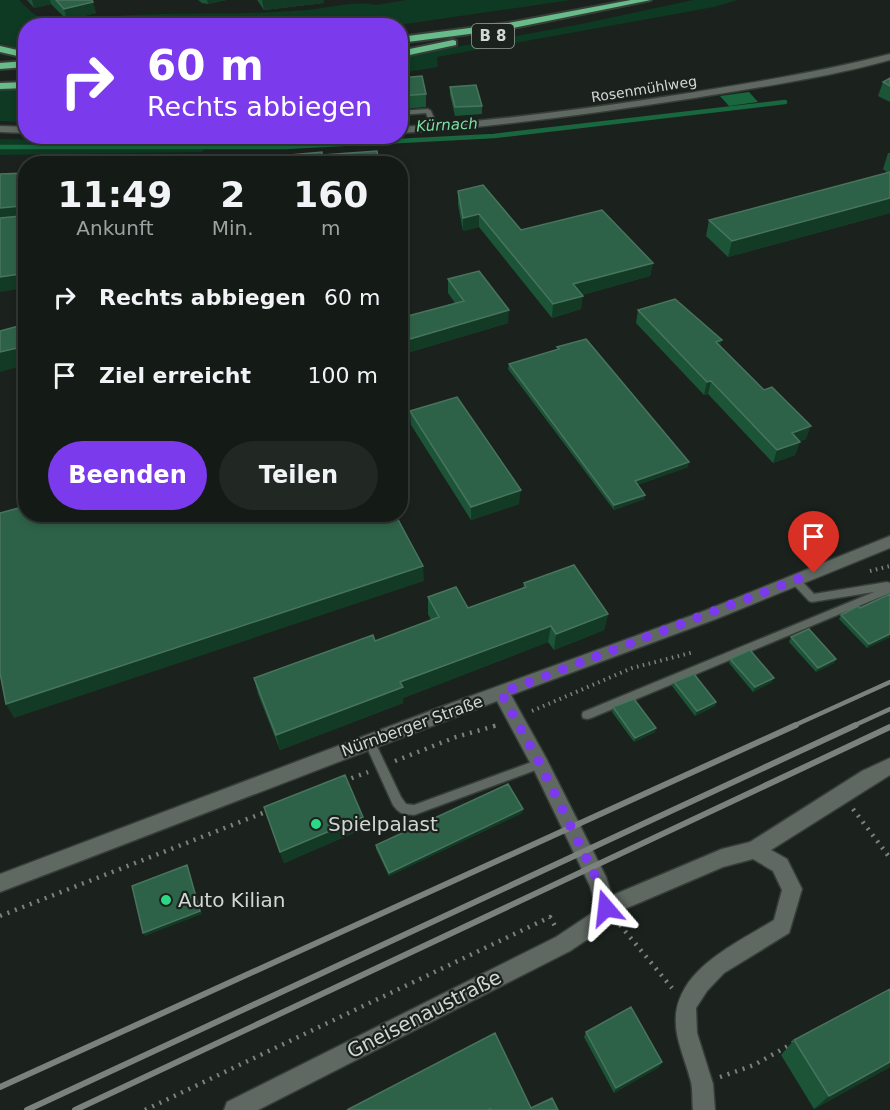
<!DOCTYPE html>
<html lang="de">
<meta charset="utf-8">
<style>
body{margin:0;font-family:"DejaVu Sans",sans-serif;background:#212723;color:#f1f3f6;height:100vh;display:flex;flex-direction:column;font-size:22px;white-space:nowrap}
*{box-sizing:border-box;margin:0}
p{font-size:20px;color:#9da1a1}
.icon{flex:none;width:33px;height:33px;fill:none;stroke:currentColor;stroke-width:2;stroke-linecap:round;stroke-linejoin:round}
.map{position:relative;flex:1;overflow:hidden}
.panel{position:absolute;left:18px;top:156px;width:390px;height:366px;display:flex;flex-direction:column;background:#141a16;border-radius:24px;box-shadow:0 3px 9px #0003,0 0 0 2px #333835}
.panel>*{flex:none}
.banner{position:absolute;left:18px;top:18px;width:390px;height:126px;border-radius:24px;box-shadow:0 3px 9px #0003,0 0 0 2px #333835;background:#7c3aed;color:#fff;overflow:hidden}
.pin{position:absolute;display:grid;place-items:center;width:51px;height:51px;color:#fff;margin:-62px -26px;border-radius:50% 50% 50% 0;rotate:-45deg;box-shadow:0 0 6px #0007}
.pin .icon{rotate:45deg}
.me{position:absolute;width:66px;margin:-33px;rotate:343deg;stroke-linejoin:round;filter:drop-shadow(0 0 4px #0008)}
.turn{display:flex;align-items:center;gap:21px;height:126px;padding:0 30px;font-size:27px}
.turn .icon{width:78px;height:78px;stroke-width:2.5}
.turn b{display:block;font-size:42px;line-height:51px}
.eta{display:flex;justify-content:space-evenly;align-items:center;height:102px;text-align:center}
.eta b{font-size:36px;font-weight:700;line-height:42px}
.button{display:flex;gap:12px;margin-top:auto;padding:12px 30px}
.button a{flex:1;height:69px;border-radius:36px;background:#7c3aed;color:#fff;font-size:24px;font-weight:700;line-height:69px;text-align:center}
.button a+a{background:#212723;color:#f1f3f6}
ul{padding:0;list-style:none}
li{display:flex;align-items:center;gap:18px;height:78px;padding:0 30px}
li div{flex:1}
li b{display:block;font-size:22px}
li em{font-style:normal}
.map>svg:first-child{display:block}
</style>
<div class="map">
<svg width="890" height="1110" viewBox="0 0 890 1110">
<rect width="100%" height="100%" fill="#1b221d"/>
<path fill="#0e3922" d="M0,0h19c9,9 20,20 33,23 19,4 35,-5 54,-6 66,-6 134,-1 200,-7 22,-2 51,-10 70,-5l30,-5h165l-179,26h-366l-1,25 -25,-8z
M693,0h45l-24,7 -277,50 1,10 -37,6v-16l180,-33z
M0,89h25v33l-25,-1z
M0,139l212,2 -10,11 -202,3z"/>
<path fill="#18673f" d="M749,92l9,10 -29,4 -9,-10z"/>
<g fill="none" stroke-linecap="round" stroke-linejoin="round">
<path stroke="#18673f" stroke-width="4.5" d="M0,147h285l209,-11 291,-34"/>
<defs>
<path id="service" d="M428,109l3,2 7,17 -1,1 -5,-1 -6,-15 -26,2v-4z
M796,577l3,1 15,16 73,-12 3,1v10l-299,125 -4,1 -4,-1 -1,-3 1,-3 291,-120 -62,10 -3,-1 -16,-17 -2,-3 2,-3z
M369,736l4,2 28,59 5,7 8,1 126,-46 4,2 1,3 -1,3 -130,48c-12,-1 -14,-1 -21,-10l-29,-64 1,-3z"/>
<path id="minor" d="M890,758v17l-119,75 16,9 15,30 -13,44 -65,40 -17,18 -11,17 1,25 16,51 2,26h-22c-1,-9 0,-19 -2,-28 -4,-16 -11,-32 -14,-48 -11,-60 55,-88 97,-114l8,-30 -9,-19 -20,-12 -30,8 -117,50 -7,-2 -3,-7 3,-7 123,-52 28,-7 112,-71z"/>
<path id="tertiary" d="M890,54v6c-65,18 -130,27 -196,38 -98,15 -195,29 -294,35v-6c97,-6 193,-19 289,-34 68,-11 135,-22 201,-39z
M0,126l26,1v6l-26,-1z
M890,536v12l-174,71 -205,76 35,63 60,119 10,31 -10,19 -36,24 -312,159h-34l3,-8 329,-165 36,-24 4,-6 -6,-21 -56,-116 -37,-69 -497,191v-18l438,-166 266,-97z"/>
<path id="trunk" d="M631,0h20l-143,29 -108,14v-6l108,-14z
M453,40l3,1v4l-56,12v-6z
M0,46l26,6v6l-26,-6z
M26,61v6l-26,2v-6z
M26,82v6l-26,1v-6z"/>
</defs>
<use href="#service" stroke="#373d39" stroke-width="3"/>
<use href="#minor" stroke="#373d39" stroke-width="3"/>
<use href="#tertiary" stroke="#373d39" stroke-width="3"/>
<use href="#trunk" stroke="#373d39" stroke-width="4"/>
<path stroke="#7b817d" stroke-width="4" stroke-dasharray="1.5 4.5" stroke-linecap="butt" d="M870,571l20,-5
M532,711l100,-43 62,-16
M494,726l4,-1"/>
<path stroke="#7b817d" stroke-width="4.5" stroke-dasharray="2 6" stroke-linecap="butt" d="M395,761l61,-24 42,-12
M344,781l24,-9
M853,809l37,49
M0,916l268,-105
M620,925l52,63
M720,1077l34,-12 41,-23
M145,1110l405,-193 5,9"/>
<use href="#service" fill="#606862" fill-rule="evenodd"/>
<use href="#minor" fill="#606862" fill-rule="evenodd"/>
<use href="#tertiary" fill="#606862" fill-rule="evenodd"/>
<use href="#trunk" fill="#68bc8a" fill-rule="evenodd"/>
<path stroke="#7b817d" stroke-width="4.5" d="M793,726l97,-44
M853,726l37,-17"/>
<path stroke="#7b817d" stroke-width="6" d="M0,1087l796,-362
M27,1110l829,-385
M75,1110l815,-383"/>
</g>
<path fill="#1b5437" d="M27,0h65l4,13 -29,7 -16,-16 -17,4z
M198,0h28l-18,4 -6,-1z
M257,0h67v3l-60,7z
M400,78l26,16v13l-26,2z
M890,78v24l-12,-6 5,-14z
M450,87l32,19v8l-27,2 -5,-21z
M888,153h2v60l-162,44 -22,-21 3,-16 179,-47 -5,-4z
M458,191l63,39 132,33 -3,13 -68,19 -1,14 -29,9 -73,-91 -16,4 -5,-26z
M448,279l60,44 -108,32v-37l55,-15 -7,-10z
M638,310l82,37 86,92 -6,2 -5,14 -22,8 -65,-69 -4,1 -68,-72z
M557,347l131,120 -51,18 8,10 -1,4 -30,11 -106,-141 1,-5 48,-14z
M410,411l109,93 -48,16 -60,-95z
M524,583l84,31 -4,16 -50,20 -6,-8 -145,56v5l-123,47 -22,-56 -4,-16 121,-37 56,-21 -3,-6v-17l40,11 55,-20z
M860,608l30,29 -23,11 -28,-29 2,-4z
M791,637l45,22 -2,4 -18,9 -27,-30z
M730,659l42,23 -19,10 -24,-29z
M674,682l42,20 -1,4 -20,10 -23,-30z
M613,707l42,25 -21,10 -22,-30z
M264,808l101,20 -81,35z
M523,809l-1,4 -133,63 -13,-27v-4z
M586,1032l76,30 -3,5 -45,26 -30,-56z
M794,1040l96,27 -76,42 -33,-54z"/>
<path fill="#133a25" d="M32,0h18l1,4 -17,4z
M207,0h19l-18,4z
M262,0h62v3l-60,7z
M93,2l3,11 -29,7 -3,-11z
M890,198v15l-162,44 4,-16z
M21,206l5,14 -26,3v-15z
M479,214v13l-16,4v-13z
M653,263l-3,13 -79,22 2,-14z
M26,273v15l-26,4v-15z
M583,296l-2,13 -29,9 1,-14z
M509,310l-1,13 -108,32v-13z
M722,340l-4,13 -2,-11z
M26,346v19l-26,7v-20z
M711,381l-3,13 -4,1 3,-13z
M811,426l-5,13 -19,7 5,-13z
M800,442l-5,13 -22,8 4,-13z
M689,462l-1,5 -54,19 1,-5z
M521,490l-2,14 -48,16v-13z
M645,495l-1,4 -30,11v-5z
M423,566l1,15 -410,137 -8,-14z
M608,614l-4,16 -50,20 2,-16z
M551,626l-3,16 -145,56v5l-123,47 -4,-15 124,-53z
M890,634v3l-23,11 2,-4z
M836,659l-2,4 -18,9 2,-4z
M774,678l-2,4 -19,10 2,-5z
M716,702l-1,4 -20,10 2,-5z
M656,728l-1,4 -21,10 1,-4z
M523,809l-1,4 -133,63v-3z
M363,817l2,11 -81,35 -4,-11z
M187,865l15,49 -57,22 -2,-3z
M662,1062l-3,5 -45,26 2,-5z
M890,1062v5l-76,42 15,-13z"/>
<path fill="#2e6248" stroke="#48745e" stroke-width="1.5" d="M56,0h36l1,2 -29,7z
M422,76l4,18 -26,2v-18z
M890,78v8l-7,-4z
M476,85l6,21 -27,1 -5,-20z
M377,151l2,13h-98l-2,-8 43,-4v3z
M198,160v4h-43z
M890,172v26l-158,43 -23,-21z
M26,173v100l-26,4v-59l21,-2 2,-8 -2,-2 -21,2v-34z
M483,185l38,45 81,-20 51,53 -80,21 10,12 -30,8 -74,-90 -16,4 -5,-27z
M479,271l30,39 -109,32v-24l64,-17 -16,-22z
M675,299l47,41 -6,2 48,48 8,-3 39,39 -19,7 8,9 -23,8 -66,-69 -4,1 -69,-72z
M26,324v22l-26,6v-21z
M586,339l103,123 -54,19 10,14 -31,10 -105,-141 50,-15 -2,-2z
M457,397l64,93 -50,17 -61,-96z
M26,506v8h369l28,52 -417,138 -6,-31v-160z
M574,565l34,49 -52,20 -5,-8 -151,56 3,5 -127,48 -22,-57 119,-43 2,6 64,-24 -11,-20 28,-10 12,21 58,-21 -2,-4z
M890,594v40l-21,10 -28,-29 17,-9 2,2z
M809,629l27,30 -18,9 -27,-31z
M750,650l24,28 -19,9 -25,-28z
M694,674l22,28 -19,9 -23,-29z
M634,699l22,29 -21,10 -22,-31z
M345,775l18,42 -83,35 -16,-45z
M508,784l15,25 -134,64 -13,-28z
M187,865l13,46 -57,22 -11,-47z
M890,989v73l-61,34 -35,-56z
M631,1007l31,55 -46,26 -30,-56z
M495,1033l36,75 21,-10 6,12h-68v-1l-2,1h-141z"/>
<g fill="none" stroke-linecap="round" stroke-linejoin="round">
<path stroke="#7c3aed" stroke-width="10" stroke-dasharray="0 18" d="M606,908l-7,-24 -59,-120 -39,-71 313,-120"/>
</g>
<g fill="#2ad885" stroke="#1b221d" stroke-width="2">
<circle cx="316" cy="824" r="6"/>
<circle cx="166" cy="900" r="6"/>
</g>
<g text-anchor="middle" dominant-baseline="central" stroke-width="4.5" stroke-linejoin="round" paint-order="stroke">
<g font-size="14" fill="#d2d7d4" stroke="#1b221d">
<text transform="translate(644 89) rotate(-9)">Rosenmühlweg</text>
</g>
<rect fill="#1b221d" stroke="#9ba19d" stroke-width="1.5" x="472" y="24" width="42" height="24" rx="4.5"/>
<g font-size="15" font-weight="bold" fill="#d2d7d4">
<text x="493" y="36">B 8</text>
</g>
<g font-size="15" font-style="italic" fill="#7be1a4" stroke="#1b221d">
<text transform="translate(447 125) rotate(-3)">Kürnach</text>
</g>
<g font-size="16" fill="#d2d7d4" stroke="#1b221d">
<text transform="translate(412 726) rotate(-20)">Nürnberger Straße</text>
</g>
<g font-size="20" fill="#d2d7d4" stroke="#1b221d" text-anchor="start">
<text x="328" y="824">Spielpalast</text>
<text x="178" y="900">Auto Kilian</text>
</g>
<g font-size="20" fill="#d2d7d4" stroke="#1b221d">
<text transform="translate(424 1014) rotate(-27)">Gneisenaustraße</text>
</g>
</g>
</svg>
<div class="pin" style="left:814px;top:573px;background:#d93025"><svg class="icon" aria-label="arrive" viewBox="0 0 24 24"><path d="M6 21V4h12l-3 4 3 4H6"/></svg></div>
<svg class="me" style="left:606px;top:908px" viewBox="-20 -20 40 40"><path d="M0-17L14 15 0 8-14 15z" fill="#7c3aed" stroke="#fff" stroke-width="4"/></svg>
<div class="banner">
<div class="turn"><svg class="icon" aria-label="right" viewBox="0 0 24 24"><path d="M7 20v-9h11M14 6l5 5-5 5"/></svg><div><b>60 m</b>Rechts abbiegen</div></div>
</div>
<section class="panel">
<div class="eta">
<div><b>11:49</b><p>Ankunft</p></div>
<div><b>2</b><p>Min.</p></div>
<div><b>160</b><p>m</p></div>
</div>
<ul>
<li><svg class="icon" aria-label="right" viewBox="0 0 24 24"><path d="M7 20v-9h11M14 6l5 5-5 5"/></svg><div><b>Rechts abbiegen</b></div><em>60 m</em></li>
<li><svg class="icon" aria-label="arrive" viewBox="0 0 24 24"><path d="M6 21V4h12l-3 4 3 4H6"/></svg><div><b>Ziel erreicht</b></div><em>100 m</em></li>
</ul>
<div class="button"><a>Beenden</a><a>Teilen</a></div>
</section>
</div>
